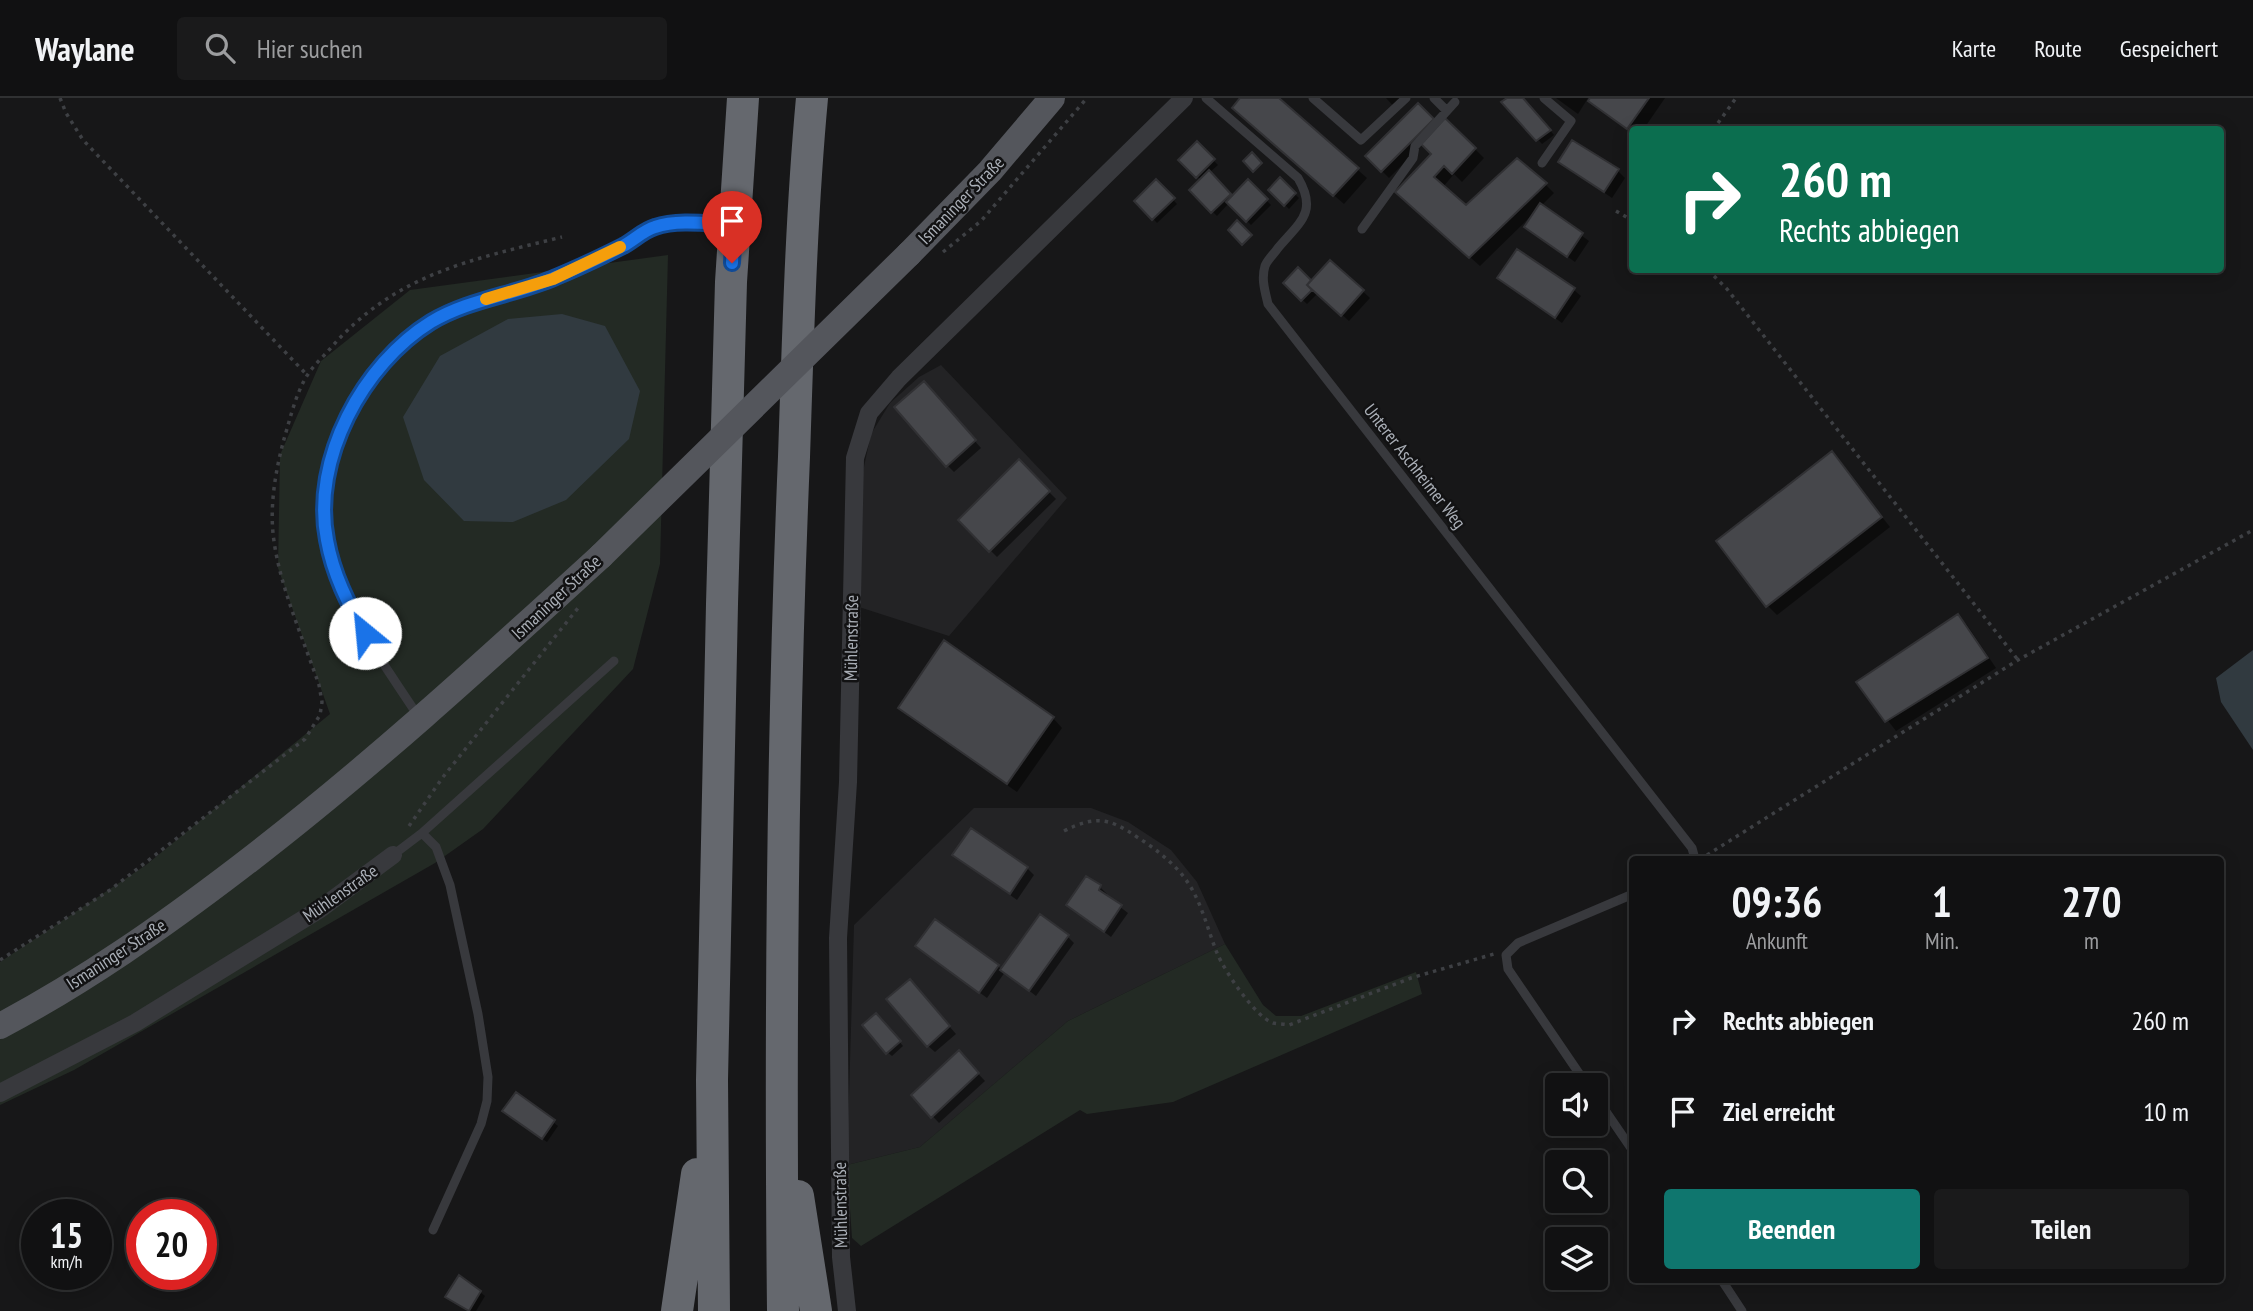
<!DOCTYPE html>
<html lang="de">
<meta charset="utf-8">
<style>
body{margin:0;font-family:"PT Sans Narrow",sans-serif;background:#1a1a1b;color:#f1f3f6;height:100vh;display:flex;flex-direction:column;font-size:26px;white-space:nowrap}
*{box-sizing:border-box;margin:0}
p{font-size:23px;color:#9c9d9f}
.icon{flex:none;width:38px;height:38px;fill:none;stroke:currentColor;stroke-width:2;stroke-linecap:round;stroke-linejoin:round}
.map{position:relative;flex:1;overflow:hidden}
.side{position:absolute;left:1629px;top:758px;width:595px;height:427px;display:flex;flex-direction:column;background:#111112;border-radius:7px;box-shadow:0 4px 18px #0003,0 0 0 2px #303132}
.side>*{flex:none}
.top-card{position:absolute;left:1629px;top:28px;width:595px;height:147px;border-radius:7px;box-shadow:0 4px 18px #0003,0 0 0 2px #303132;background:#0b6e4f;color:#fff;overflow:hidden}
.tools{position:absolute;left:1545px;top:975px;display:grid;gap:14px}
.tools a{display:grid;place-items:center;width:63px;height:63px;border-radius:7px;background:#111112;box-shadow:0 4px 18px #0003,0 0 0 2px #303132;font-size:35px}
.speed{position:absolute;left:21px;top:1101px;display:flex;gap:14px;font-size:35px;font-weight:700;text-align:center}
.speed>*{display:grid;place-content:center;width:91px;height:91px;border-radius:50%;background:#111112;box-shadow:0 4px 18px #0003,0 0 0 2px #303132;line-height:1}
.speed small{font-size:18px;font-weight:400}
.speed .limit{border:10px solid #d22;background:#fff;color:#111}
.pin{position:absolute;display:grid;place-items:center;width:60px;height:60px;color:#fff;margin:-72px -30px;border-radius:50% 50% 50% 0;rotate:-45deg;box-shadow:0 0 7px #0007}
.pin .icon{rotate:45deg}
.me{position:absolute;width:77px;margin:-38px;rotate:332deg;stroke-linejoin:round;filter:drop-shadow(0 0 5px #0008)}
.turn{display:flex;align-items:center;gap:24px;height:147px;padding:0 35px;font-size:32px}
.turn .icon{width:91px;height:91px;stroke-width:2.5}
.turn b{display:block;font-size:49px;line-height:60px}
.eta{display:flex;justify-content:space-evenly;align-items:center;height:119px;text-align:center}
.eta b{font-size:42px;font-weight:700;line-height:49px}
.cta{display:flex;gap:14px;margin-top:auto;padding:14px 35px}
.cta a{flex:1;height:80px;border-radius:7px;background:#0f766e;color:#fff;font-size:28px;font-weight:700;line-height:80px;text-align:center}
.cta a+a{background:#1a1a1b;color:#f1f3f6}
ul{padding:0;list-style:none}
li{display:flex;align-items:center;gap:21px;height:91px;padding:0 35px}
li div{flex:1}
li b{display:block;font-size:26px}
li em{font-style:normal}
header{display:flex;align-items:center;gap:42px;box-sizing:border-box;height:98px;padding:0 35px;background:#111112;border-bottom:2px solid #303132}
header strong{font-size:33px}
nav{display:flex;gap:38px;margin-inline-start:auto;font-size:24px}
.search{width:490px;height:63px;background:#1a1a1b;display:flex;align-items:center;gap:18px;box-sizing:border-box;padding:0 24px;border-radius:7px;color:#9c9d9f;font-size:26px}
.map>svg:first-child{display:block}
</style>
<header>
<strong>Waylane</strong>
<div class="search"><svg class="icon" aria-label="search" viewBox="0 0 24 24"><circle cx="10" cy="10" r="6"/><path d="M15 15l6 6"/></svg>Hier suchen</div>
<nav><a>Karte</a><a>Route</a><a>Gespeichert</a></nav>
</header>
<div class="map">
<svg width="2253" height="1213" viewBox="0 0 2253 1213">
<rect width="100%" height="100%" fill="#171718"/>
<path fill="#232325" d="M941,267l126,133 -118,138 -90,-29v-117l12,-56 19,-31 29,-26z
M974,710h117l37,14 43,28 26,32 28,62 -157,77 -148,126 -73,18 7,-240z"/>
<path fill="#232a24" d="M668,157l-8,309 -27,105 -150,160 -48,34 -361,207 -74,35v-143l146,-97 184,-151 -52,-146 2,-113 41,-94 89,-71z
M1225,846l38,61 13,11h25l115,-44 6,22 -249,108 -86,12 -7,-4 -219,136 -9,-8 -5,-73 73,-18 148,-126z"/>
<path fill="#313a40" d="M562,216l43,12 35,65 -11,48 -63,61 -53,22 -49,-1 -40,-41 -21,-63 37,-61 68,-37z
M2253,552v100l-32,-48 -5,-24z"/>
<path fill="#0007" d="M1242,0h34l91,80 -23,26 -100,-87z
M1386,0h22l-12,11z
M1509,0h13l32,37 -12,9 -38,-42z
M1556,0h32l-10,16z
M1592,0h73l-22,32h-10v4l-34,-24 -9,-9z
M1418,8l21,21 36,22 9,9 -22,24 -8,-8 -11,13 23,20 79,-23 9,9 -13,13 48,35 -14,21 -49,-35 6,-12 -52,51 -73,-65 26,-47 -10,-10 -34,34 -22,-22z
M1573,44l45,29 7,7 -13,20 -52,-36z
M1197,46l21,21 -9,8 24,25 15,-16 23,23 -20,20 -22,-22 -12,13 -26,-26 9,-11 -19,-19z
M1280,82l19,18 -10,11 -19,-19z
M1156,84l21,22 -20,19 -20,-22z
M1331,164l39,36 -21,23 -31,-28 -11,11 -22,-21 13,-13 14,13z
M1500,180l74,12 7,6 -19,27z
M930,292l51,58 -27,24 -7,-7z
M1832,356l58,73 -113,88 -10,-10z
M1019,364l37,37 -59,58 -37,-37z
M1958,518l9,9 29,43 -100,63 -38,-49z
M900,610l153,10 9,10 -45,64 -108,-75z
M954,757l73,13 7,7 -17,25z
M1100,789l7,7 -1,2 22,17 -17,24 -43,-32z
M1067,838l7,7 -38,53 -31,-24 -18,26 -70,-52 81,20 4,4z
M916,890l40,46 -21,18 -7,-6z
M880,921l23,27 -11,10 -5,-4z
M959,955l26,28 -46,42 -26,-28z
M516,996l42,32 -11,16 -38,-27z
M480,1194l5,4 -9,15h-9l-20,-14z"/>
<path fill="#46474b" stroke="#313134" stroke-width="2" d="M1240,0h39l80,70 -26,28 -101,-88z
M1507,0h16l28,32 -15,11 -35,-39z
M1590,0h59l-22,31 -39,-28z
M1418,5l16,16 -53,53 -16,-16z
M1445,20l31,30 -24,26 -8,-8 -10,11 32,28 51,-47 30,25 -78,75 -74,-66 36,-38 -10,-10z
M1572,42l47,29 -15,23 -46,-30z
M1197,43l18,18 -19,19 -18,-18z
M1252,54l10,11 -9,9 -10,-11z
M1209,72l22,24 -20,19 -22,-23z
M1280,79l16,16 -12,13 -16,-16z
M1156,81l19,19 -23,22 -18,-19z
M1248,81l20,20 -22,23 -20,-20z
M1540,105l43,30 -16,24 -43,-30z
M1237,122l15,15 -10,10 -14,-15z
M1517,151l58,39 -20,30 -58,-40z
M1330,162l34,30 -23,26 -34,-31z
M1298,169l13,13 -4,5 5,5 -11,11 -18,-18z
M924,283l52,59 -30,27 -52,-60z
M1832,353l50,66 -116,90 -50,-66z
M1019,361l31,32 -61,61 -31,-32z
M1958,516l30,44 -103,64 -29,-40z
M944,542l110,77 -47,67 -109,-76z
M971,730l57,39 -18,27 -58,-39z
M1086,778l15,9 -2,5 23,15 -18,27 -38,-27z
M1040,816l29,21 -40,56 -29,-21z
M935,821l64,46 -20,28 -64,-47z
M910,881l40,47 -23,21 -41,-48z
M876,915l25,28 -15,13 -24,-29z
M959,952l20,23 -48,45 -20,-23z
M516,994l39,28 -13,19 -40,-28z
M459,1177l22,16 -12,20 -24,-14z"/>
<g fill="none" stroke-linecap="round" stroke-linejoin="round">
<path stroke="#3e4044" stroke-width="3.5" stroke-dasharray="3.5 5" stroke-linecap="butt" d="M60,0l6,15 17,27 224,235
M1713,32l23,-32
M1616,113l17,10
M943,154l38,-31 106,-123
M1708,172l19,19 291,371
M409,728l34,-49 135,-169
M1064,733c32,-16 45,-13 73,6 22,14 45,32 57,56 10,19 15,40 23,60 7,17 38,64 56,70 5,1 11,1 16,2l122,-47 83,-24
M1707,757l311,-195 235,-130
M0,862l110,-70 195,-151 15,-24 2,-13 -3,-17c-16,-47 -41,-102 -46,-152 -3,-31 3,-64 11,-94 6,-20 11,-42 21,-60 6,-11 16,-20 24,-29 65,-76 141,-90 233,-113"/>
<path stroke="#38393d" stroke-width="9" d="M1206,0l92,80c20,34 2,44 -20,70 -4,6 -11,12 -13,18 -4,13 0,25 3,38l424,544 3,11
M1313,0l48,42 45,-42
M1434,0l13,13
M1542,65l29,-42 -27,-23
M1362,131l51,-71 2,-12 40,-44
M418,618c-29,-45 -68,-96 -84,-147 -22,-68 -3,-138 40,-193 17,-22 34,-40 58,-54 36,-21 79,-29 119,-43 24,-8 49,-21 72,-33 11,-6 21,-16 32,-19 22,-8 51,-3 74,-2
M422,735l192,-172
M393,757l29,-22 14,14 14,38 28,129 10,63 -1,24 -6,23 -48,106
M1587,987l-79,-116 -2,-14 12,-12 115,-49
M1596,999l37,54
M1721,1181l21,32"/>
<path stroke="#38393d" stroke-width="18" d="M0,995l135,-70 185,-114 73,-54
M847,1213l-6,-54 -3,-319 10,-156 7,-324 14,-45 30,-35 285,-280"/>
<path stroke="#54565c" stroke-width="26" d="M909,156l81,-83 62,-73
M0,928c85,-45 163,-100 239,-158 127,-97 244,-204 362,-312"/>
<path stroke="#65686e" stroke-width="32" d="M798,1098l18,115
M677,1213l20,-137
M714,1213l-2,-231 10,-476 9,-322 12,-184
M783,1213c-3,-285 -1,-569 11,-854 4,-119 7,-240 18,-359"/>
<path stroke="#54565c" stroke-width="26" d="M601,458l308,-302"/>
</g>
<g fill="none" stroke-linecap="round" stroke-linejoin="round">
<defs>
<path id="route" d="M365,535c-17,-29 -32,-59 -38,-93 -16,-80 36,-176 104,-218 38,-23 84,-27 125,-45 22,-9 45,-20 67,-31 11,-6 21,-16 32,-19 23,-8 55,-3 79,-2l-2,38"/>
</defs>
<use href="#route" stroke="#114b97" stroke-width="18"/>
<use href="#route" stroke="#1a73e8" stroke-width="12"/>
<path stroke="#f59e0b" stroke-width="12" d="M486,201l67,-20 67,-32"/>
</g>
<g text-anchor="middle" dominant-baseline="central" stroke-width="5" stroke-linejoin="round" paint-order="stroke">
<g font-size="18" fill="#aaafb7" stroke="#121213">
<text transform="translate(961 102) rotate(-46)">Ismaninger Straße</text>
<text transform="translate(1415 368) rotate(52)">Unterer Aschheimer Weg</text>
<text transform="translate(556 499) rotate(-43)">Ismaninger Straße</text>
<text transform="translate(851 540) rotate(-89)">Mühlenstraße</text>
<text transform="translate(340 795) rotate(-35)">Mühlenstraße</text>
<text transform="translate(116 856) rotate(-33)">Ismaninger Straße</text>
<text transform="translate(840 1107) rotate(-91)">Mühlenstraße</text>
</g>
</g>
</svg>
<div class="tools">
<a><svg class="icon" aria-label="sound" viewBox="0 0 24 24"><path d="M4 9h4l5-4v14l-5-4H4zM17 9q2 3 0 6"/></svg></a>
<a><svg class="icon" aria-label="search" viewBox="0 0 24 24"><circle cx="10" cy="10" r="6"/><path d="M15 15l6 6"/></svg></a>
<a><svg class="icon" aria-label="layers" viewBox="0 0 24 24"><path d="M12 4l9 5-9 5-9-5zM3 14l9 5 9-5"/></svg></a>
</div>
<div class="speed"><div>15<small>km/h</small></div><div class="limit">20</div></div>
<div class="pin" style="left:732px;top:165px;background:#d93025"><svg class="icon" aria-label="arrive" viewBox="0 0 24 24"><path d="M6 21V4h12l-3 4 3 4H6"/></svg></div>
<svg class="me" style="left:365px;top:535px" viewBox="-20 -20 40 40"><circle r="19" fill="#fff"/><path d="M0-13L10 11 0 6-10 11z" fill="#1a73e8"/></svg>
<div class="top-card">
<div class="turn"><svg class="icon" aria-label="right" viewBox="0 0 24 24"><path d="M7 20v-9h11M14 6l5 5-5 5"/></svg><div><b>260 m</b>Rechts abbiegen</div></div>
</div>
<section class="side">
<div class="eta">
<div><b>09:36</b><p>Ankunft</p></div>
<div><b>1</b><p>Min.</p></div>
<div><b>270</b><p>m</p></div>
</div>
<ul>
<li><svg class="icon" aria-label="right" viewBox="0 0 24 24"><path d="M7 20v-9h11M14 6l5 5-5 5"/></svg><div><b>Rechts abbiegen</b></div><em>260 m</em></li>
<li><svg class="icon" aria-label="arrive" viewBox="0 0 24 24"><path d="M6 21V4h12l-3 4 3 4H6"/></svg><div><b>Ziel erreicht</b></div><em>10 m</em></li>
</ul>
<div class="cta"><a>Beenden</a><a>Teilen</a></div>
</section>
</div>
